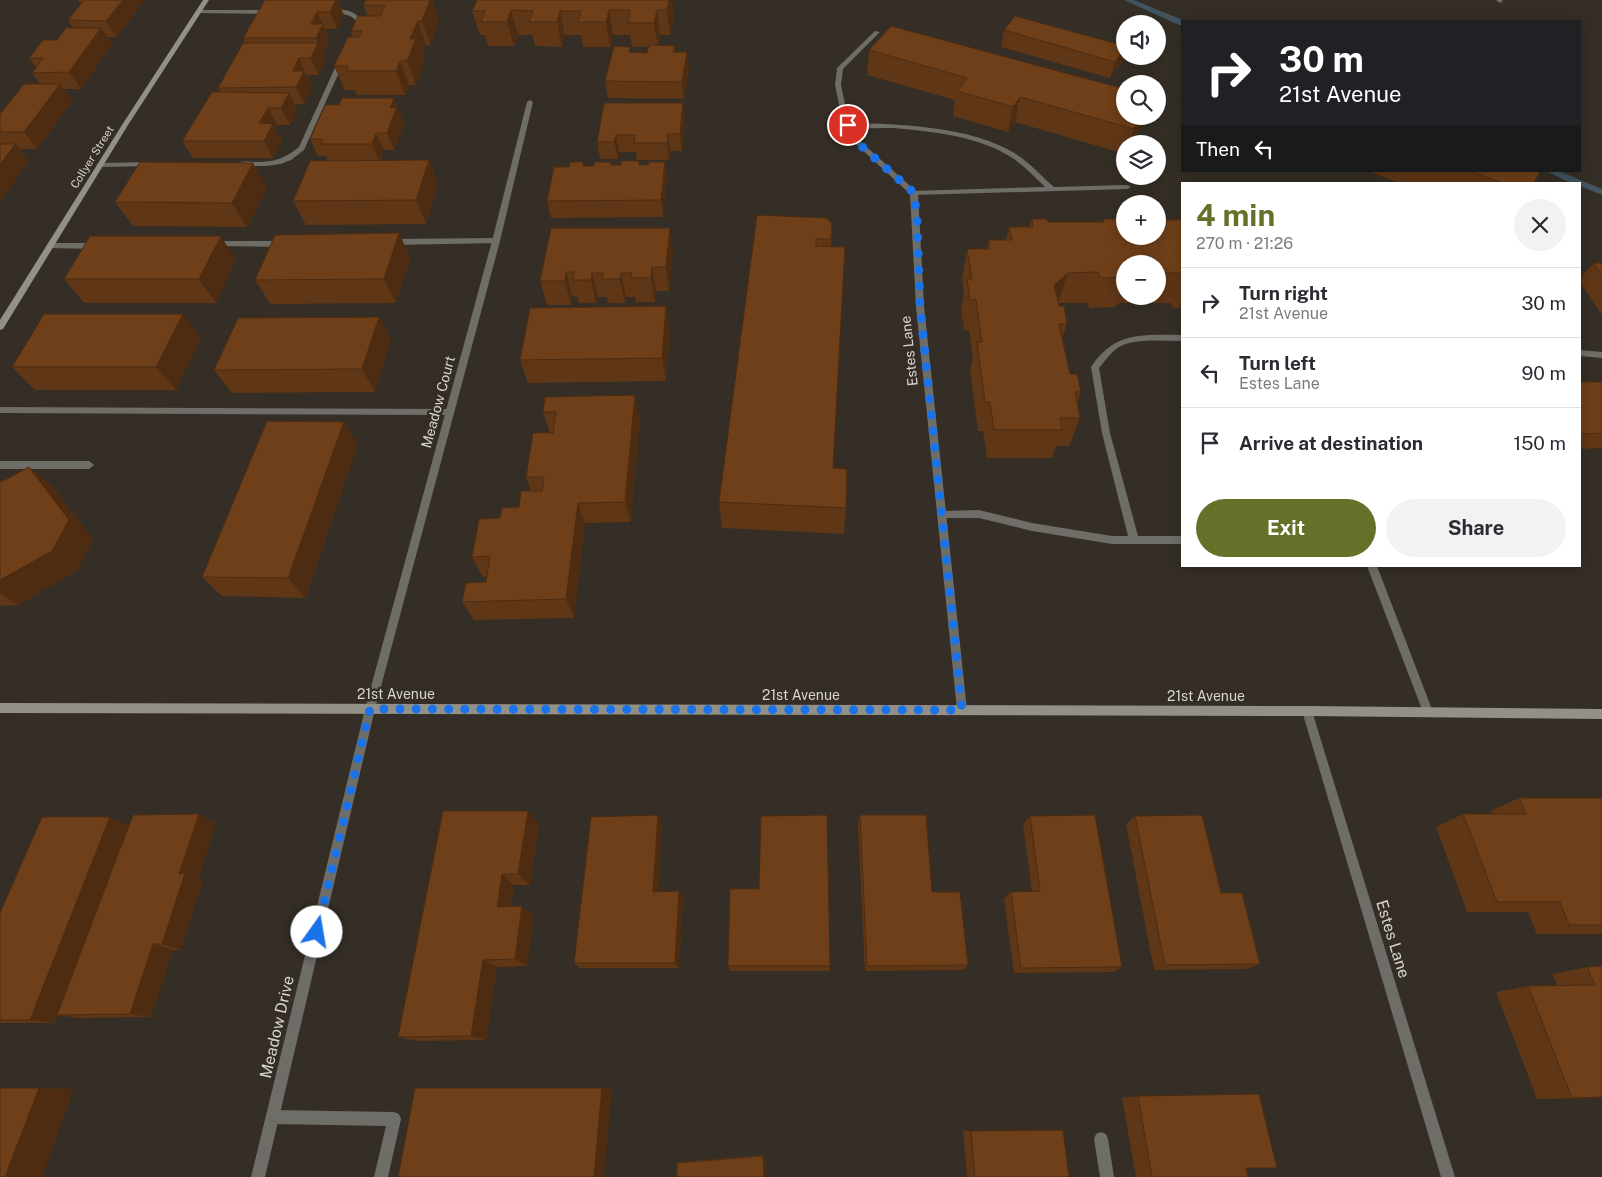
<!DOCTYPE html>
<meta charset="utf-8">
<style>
body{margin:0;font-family:"Public Sans",sans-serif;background:#f2f2f3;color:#2b2b33;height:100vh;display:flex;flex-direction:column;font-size:19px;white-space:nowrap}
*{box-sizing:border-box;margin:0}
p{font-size:16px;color:#7c7c81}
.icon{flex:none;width:28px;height:28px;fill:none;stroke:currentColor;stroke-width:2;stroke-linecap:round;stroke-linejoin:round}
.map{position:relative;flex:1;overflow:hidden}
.details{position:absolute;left:1181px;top:182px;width:400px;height:385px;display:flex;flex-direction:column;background:#fff;border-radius:0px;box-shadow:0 2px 12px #0003}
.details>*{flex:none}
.banner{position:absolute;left:1181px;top:20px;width:400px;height:152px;border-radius:0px;box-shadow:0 2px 12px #0003;background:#202124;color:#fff;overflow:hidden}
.tools{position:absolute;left:1116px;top:15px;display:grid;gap:10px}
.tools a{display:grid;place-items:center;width:50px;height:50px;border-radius:50%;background:#fff;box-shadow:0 2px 12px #0003;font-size:25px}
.pin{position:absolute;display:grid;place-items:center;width:42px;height:42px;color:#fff;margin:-21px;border:2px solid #fff;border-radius:50%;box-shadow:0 1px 5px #0007}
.me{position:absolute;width:55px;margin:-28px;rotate:13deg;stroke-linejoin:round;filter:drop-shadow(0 0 4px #0008)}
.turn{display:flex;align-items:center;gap:18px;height:105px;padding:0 15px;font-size:22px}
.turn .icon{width:65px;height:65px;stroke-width:2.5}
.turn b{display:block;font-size:35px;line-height:42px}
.then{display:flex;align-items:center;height:48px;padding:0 15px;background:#0003;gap:10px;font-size:19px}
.round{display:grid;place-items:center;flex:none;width:52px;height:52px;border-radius:26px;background:#f2f2f3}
.summary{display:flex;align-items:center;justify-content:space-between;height:85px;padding:0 15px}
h1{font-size:30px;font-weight:700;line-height:38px;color:#637129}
.cta{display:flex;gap:10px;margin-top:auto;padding:10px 15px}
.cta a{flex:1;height:58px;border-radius:30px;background:#637129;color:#fff;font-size:20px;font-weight:700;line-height:58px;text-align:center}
.cta a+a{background:#f2f2f3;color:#2b2b33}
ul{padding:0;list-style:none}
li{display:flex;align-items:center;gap:15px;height:70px;padding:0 15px;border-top:1px solid #e1e1e2}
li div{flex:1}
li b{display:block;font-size:19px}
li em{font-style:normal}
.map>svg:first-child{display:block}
</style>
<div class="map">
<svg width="1602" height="1177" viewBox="0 0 1602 1177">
<rect width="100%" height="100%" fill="#342e26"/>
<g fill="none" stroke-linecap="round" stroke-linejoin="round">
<path fill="#425460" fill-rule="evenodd" d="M1124,0h10l51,21h-3v4h-3z
M1546,171h13l43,18v6l-22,-9v-2h-7z"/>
<path fill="#6f6d68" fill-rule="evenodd" d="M330,9c14,0 25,1 33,13l-4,7 -2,1 -3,-2 3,-6c-7,-10 -19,-8 -29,-10l-1,-1z
M198,10h73l3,2 -3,2 -75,-1 -1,-1z
M342,57l3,2 -41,91 -13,10 -10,4 -15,2h-28l-1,-2c6,-4 14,-2 20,-2 17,0 29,-4 42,-15l40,-88z
M848,123c52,1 123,3 168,31 14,9 25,22 38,33l73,-2 4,2 -4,2 -213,6 -4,-2 1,-2 134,-4c-10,-10 -20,-20 -31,-28 -33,-23 -84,-28 -122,-31 -15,0 -32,1 -46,-2v-2z
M152,162h3v4l-55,1 -4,-2 4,-2z
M496,238l3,1v4l-108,2 -4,-3 4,-3z
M214,241h70l4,3 -4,3 -73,-1 -1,-2z
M50,243h47l4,3 -4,3 -50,-1 -1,-2z
M1182,335v6c-17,0 -49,-3 -63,6 -8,5 -14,14 -20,21l11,65 28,103h44v8h-70l-80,-13 -53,-13h-40l-2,-3 2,-3 3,-1 37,-1 53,13 80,13h16l-26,-103 -11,-66c24,-36 52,-32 91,-32z
M1580,350l22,2v6l-22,-2z
M0,407l450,2 4,3 -4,3 -450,-2z
M0,461h89l5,4 -5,4h-89z
M1367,566h10l56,146 -1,4 -4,1 -4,-1 -1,-4z
M273,1110l121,2 5,2 2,5 -13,58h-14l12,-51 -113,-2 -5,-2 -2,-5 2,-5z
M1101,1132l5,2 2,5 6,38h-14l-6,-38 2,-5z"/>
<path fill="#6f6d68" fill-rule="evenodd" d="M1496,0h6l1,1 -3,2z
M875,31l5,1 -37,37 -2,16 4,19 6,21 10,17 57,51 6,113 43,404 -1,4 -4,1 -4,-1 -1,-4 -41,-404 -6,-112 -54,-50 -11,-19 -6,-21 -4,-19 2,-17z
M530,100l3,2 -33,139 -125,468 -110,468h-14l114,-468 127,-468 35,-139z
M1307,706l4,1 1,4 143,466h-14l-139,-466 1,-4z"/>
<path fill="#939088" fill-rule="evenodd" d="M203,0h6l-81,125 -125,204 -3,1v-10l122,-195z
M0,703l1307,3 295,3v10l-295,-3 -1307,-3z"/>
</g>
<path fill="#5f3616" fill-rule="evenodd" d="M78,0h67l-28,37h-10l5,8 -31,44h-17l8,12 -35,48h-18l10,12 -29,40v-87l40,-30 -8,-11 4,-6 -7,-9 44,-30 -5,-8 13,-16z
M337,0l7,15 -7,14h-12l5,12 -7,14 2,5 -7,15h-11l5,13 -8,16h-9l3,6 -8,15h-13l-2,3 7,12 -9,18h-80l-11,-17 39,-49 -3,-4 27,-45 -2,-5z
M432,0l7,22 -9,23h-4l-4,11 2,7 -8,22h-7l-4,10h-48l-3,-5h-9l-11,-24 19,-29 -2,-6 17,-15 -5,-11z
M477,0h195l2,14 -4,21h-10l-2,10 17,1v6l14,17 -5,30 -76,-1 -3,-17 26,-28h16l1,-6h-16l-2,-12h-17l-3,12h-27l-2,-12h-16l-3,12 -27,-1 -3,-11h-14l-4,11h-26l-3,-11h-5l-8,-24z
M1004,30l121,16v3l-4,14 -11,15 -109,-31z
M869,50l275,71 -13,23h-6v10l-110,-32 -7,10 -55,-16 2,-16 -88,-25z
M683,103l2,17 -3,31h-12l-1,9h-32l-1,-8h-17l-1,7h-18l-3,-17z
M401,115l3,9 -10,26h-10l-4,11 49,-1 9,25 -12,39 -120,1 -13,-24 35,-40 -2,-5h-8l-8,-17z
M611,162l1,3h36l17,-3 2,16 -4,39 -112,1 -4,-17 37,-35h10z
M1368,171h171l-6,13h-131z
M267,187l-20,40 -114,-1 -18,-24z
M757,215l75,9 -1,23 2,221 13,40 -2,26 -122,-6 -3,-26z
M1032,219l16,3h54l1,-3 79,1v88h-9l-2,-5h-53l-2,4 -27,1 -1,-5h-30l1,3 8,18 -5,15 8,35 11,18 -4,11 3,15 -11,28h-13l-4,12h-65l-4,-27h-5l-8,-60 3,-13 -4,-28h-5l-3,-20 3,-15 -2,-16 5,-30h20l2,-9h17l3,-13h20zM1125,264h33v32h-33z
M551,228l122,24 -4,39h-13l-1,11h-19l-1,-5h-9l-1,6h-17l-1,-6h-9l-2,6h-17l-2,-7h-5l-1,9h-24l-7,-24z
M399,233l11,24 -14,46 -126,1 -15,-24z
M236,260l-20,43h-132l-20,-24z
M1594,263h8v52l-22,-33v-4z
M183,314l18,24 -25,52h-141l-23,-23z
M379,317l12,23 -16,52 -143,1 -18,-23z
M670,330l-4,51 -138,2 -8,-23z
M1580,382h22v66l-22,1z
M545,397l95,20 -9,105 -46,1 -11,95 -100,2 -12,-18 24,-20 1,-6 -4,1 -11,-20 28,-39 19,-11 12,-16 -5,-14 24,-44 -7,-21z
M358,444l-52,154 -84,-2 -20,-19z
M29,467l25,21 39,52 -16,31 -59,34 -18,1v-125h3z
M1519,798h83v136h-65l-9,-22h-61l-31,-85 27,-13h29l-1,-3z
M443,811l96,13 -9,61h-16l-3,21 23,9 -7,51 -30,1 -11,73 -70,1 -18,-4z
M860,815l72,77 36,73 -5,5 -98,1 -7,-147z
M1030,816l92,151 -9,5 -99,1 -10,-74 7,-7 21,-1 -9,-67z
M1135,816l86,77 39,71 -14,5 -92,1 -28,-146z
M216,823l-18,55 5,2 -22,70h-8l-22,67 -71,1 -23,-3 -3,8h-54v-110l129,-88z
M662,824l-4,68 25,6 -4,70h-99l-6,-5z
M728,966h102l-1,5h-99z
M1602,966v132l-65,1 -41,-107 32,-6h30l-6,-12 35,-7z
M1138,1096l110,81h-112l-14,-79z
M1063,1130l6,47h-102l-4,-46z
M764,1155l1,22h-88v-14l4,-1z"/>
<path fill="#4d2c12" d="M123,0h22l-28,37 -11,-16z
M336,0h1l7,15 -7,14 -7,-17z
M425,0h7l7,22 -9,23 -8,-24z
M669,0h3l2,14 -4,21 -3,-25z
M511,10l7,25 -4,11 -7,-24z
M609,10l4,25 -3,12 -4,-25z
M657,10l3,25 -2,12 -4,-24z
M560,11l5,24 -3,12 -5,-25z
M317,12l13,29 -7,14 2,5 -7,15 -7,-17 7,-15 -7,-19z
M418,21l8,24 -4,11 2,7 -8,22 -9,-24 3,-22z
M101,28l11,17 -31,44 -12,-17z
M1125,47l-4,16 -11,15 5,-16z
M687,52l2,17 -5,30 -2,-17z
M299,58l13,30 -8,16 -8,-17 -3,-16z
M400,61l9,24 -4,10 -9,-24z
M60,84l12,17 -35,48 -13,-17z
M289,93l9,17 -8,15 -9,-17z
M1020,97l-5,25 -7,10 5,-25z
M394,98l10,26 -10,26 -7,-17 3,-25z
M683,103l2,17 -3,31 -2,-17z
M268,108l9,17 -2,3 7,12 -9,18 -9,-17 -5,-18z
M1141,116h5l-2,5 -13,23h-2l5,-15z
M376,133l8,17 -5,11 -7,-17z
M668,134l2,17 -1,9 -2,-17z
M616,135l3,17 -1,7 -4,-17z
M15,144l14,17 -29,40v-36z
M429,160l9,25 -12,39 -10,-24z
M665,162l2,16 -4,39 -2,-17z
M253,163l14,24 -20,40 -15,-24z
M670,228l3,24 -4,39 -3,-24z
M399,233l11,24 -14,46 -12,-24z
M221,236l15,24 -20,43 -17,-24z
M652,267l4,24 -1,11 -4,-24z
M566,272l6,24 -1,9 -6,-24z
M592,273l6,24 -2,6 -5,-23z
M621,273l5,24 -1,6 -5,-24z
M1068,273l-10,30 -14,12 10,-30z
M666,306l4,24 -4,51 -4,-23z
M183,314l18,24 -25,52 -20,-23z
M379,317l12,23 -16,52 -13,-23z
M635,395l5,22 -9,105 -6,-20z
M344,422l14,22 -52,154 -18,-20z
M29,467l25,21 39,52 -16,31 -59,34 -18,-12v-13z
M578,503l7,20 -11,95 -8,-19z
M528,811l11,13 -9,61 -12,-11z
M199,814l17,9 -18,55 5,2 -22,70 -19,-6 17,-70z
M658,815l4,9 -4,75 -5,-7z
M110,817l19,8 -75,198 -24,-3z
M502,874l12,11 -5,31 -12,-9z
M679,891l4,7 -4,70 -4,-5z
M522,906l12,9 -7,51 -12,-7z
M153,944l20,6 -22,67 -21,-3z
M483,960l14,7 -11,73 -15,-4z
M39,1088l35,1 -32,88h-37z
M602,1088l10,1 -8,88h-10z
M764,1155l1,22h-1l-1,-21z"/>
<path fill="#6e3f19" stroke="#4d2c12" d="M84,0h39l-17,21 -38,-1z
M265,0h71l-6,12h-13l-6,12h12l-7,14h-73z
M366,0h64l-8,21h-4l-8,18h6l-9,22h-7l-4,10h-50l2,-5h-14l14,-29h11l3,-6h-11l7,-15h22l5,-11h-22z
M477,0h192l-2,10h-10l-3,13h-26l2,-13h-21l-3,12h-28l3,-11h-21l-3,11h-28l4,-11 -22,-1 -4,12h-26l4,-11h-13z
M1015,16l110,30v1l-10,15 -111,-32z
M891,26l234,63v27h16l-7,13 -114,-32 -7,10 -56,-16 10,-13 -98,-28z
M66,28h35l-32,44 -37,1 11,-15h-14l14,-18h14z
M243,43h75l-7,15h-12l-6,13h11l-8,16 -78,1z
M649,45l26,1 -2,6h14l-5,30 -77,-1 9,-35 16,1 -1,5 18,1z
M24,84h36l-36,48h-24v-18z
M212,92l77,1 -8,15h-13l-9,15 14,1 -9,17h-82z
M342,98h52l-4,10 7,-1 -10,26h-11l-4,11h-52l3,-5h-13l15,-34h14z
M604,103h79l-3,31h-12l-1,9h-33l1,-8h-19l-2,7h-17z
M0,144h15l-15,21z
M429,160l-13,40 -123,1 17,-40z
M621,161h18v4h9l1,-3h16l-4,38 -114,1 7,-34h15l1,-5h13v4h11l1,-4h16l-1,3h11z
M140,162l113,1 -21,40 -117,-1z
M1470,171h69l1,1 -7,12h-27z
M757,215l70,3 5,6 -1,15h-15v7l29,1 -12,221 14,1 -1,39 -127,-6z
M1032,219h15l1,3h56l-1,-3h22v17h33v-16h24v53h-24v-9h-33v13l-25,1 -2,-6 -30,1 -14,12 5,21h5l3,18h-8l11,50h7l4,18h-6l5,26h-20l2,12h-68l-4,-28h-5l-8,-60h5l-6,-42h-6l-3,-21h5l-5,-30h23l-1,-9h23l-3,-13h24z
M551,228h119l-4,39h-14l-1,11h-20l1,-5h-11l-1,6h-17v-6h-11l-1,7h-18l1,-8h-8l-1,9h-25z
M399,233l-15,46 -129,1 20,-45z
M90,236h131l-22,43h-135z
M1594,263h8v12z
M666,306l-4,52 -142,2 10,-52z
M44,314h139l-27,53h-144z
M379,317l-17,52 -148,1 24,-52z
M1580,382h22v51l-22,1z
M635,395l-10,107 -47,1 -12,96 -104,3 4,-19 20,-1 4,-26 -18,1 7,-38 21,-1 2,-10 17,-1 2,-16h21l2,-14h-18l7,-44h20l3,-21h-13l2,-15z
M267,421l77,1 -56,156 -86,-1z
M29,467l40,53 -17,31 -52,29v-99h3z
M1519,798h83v127h-33l-9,-23h-63l-34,-88h63z
M443,811h85l-10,63h-16l-5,33 25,-1 -7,53 -32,1 -12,76 -73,1z
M199,814l-20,60 6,-1 -23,71h-9l-23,70 -73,1 76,-200z
M658,815l-5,77 26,-1 -4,72h-101l17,-146z
M827,815l3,151h-102l2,-77h29l2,-73z
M860,815h66l6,77h28l8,73 -101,1z
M1095,815l27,152 -101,1 -10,-76 29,-1 -10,-75z
M1202,815l19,78h21l18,71 -95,1 -30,-149z
M42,817h68l-80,203h-30v-107z
M1602,966v131l-30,1 -44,-112 67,-1 -8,-18z
M0,1088h39l-34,89h-5z
M415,1088h187l-8,89h-196z
M1259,1094l18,74h-31l2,9h-96l-14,-81z
M1063,1130l6,47h-94l-4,-46z
M763,1156l1,21h-87v-14z"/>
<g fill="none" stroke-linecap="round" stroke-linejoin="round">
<path stroke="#1a73e8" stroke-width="9" stroke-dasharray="0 16.2" d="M317,932l53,-223 592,1 -42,-404 -3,-86 -3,-27 -56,-50 -10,-18"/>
</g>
<g text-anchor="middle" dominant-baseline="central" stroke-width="5" stroke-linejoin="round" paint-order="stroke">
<g font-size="11" fill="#d9d5d0" stroke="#342e26">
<text transform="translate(92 157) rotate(-58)">Collyer Street</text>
</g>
<g font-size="14" fill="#d9d5d0" stroke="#342e26">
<text transform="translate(909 351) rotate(-96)">Estes Lane</text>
<text transform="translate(438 402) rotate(-75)">Meadow Court</text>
<text x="396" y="694">21st Avenue</text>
<text x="801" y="695">21st Avenue</text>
<text x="1206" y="696">21st Avenue</text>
</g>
<g font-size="16" fill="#d9d5d0" stroke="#342e26">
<text transform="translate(1393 939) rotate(73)">Estes Lane</text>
<text transform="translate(277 1027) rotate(-77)">Meadow Drive</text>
</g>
</g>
</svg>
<div class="tools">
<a><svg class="icon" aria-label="sound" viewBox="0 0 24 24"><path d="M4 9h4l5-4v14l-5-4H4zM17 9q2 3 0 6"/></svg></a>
<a><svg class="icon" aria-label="search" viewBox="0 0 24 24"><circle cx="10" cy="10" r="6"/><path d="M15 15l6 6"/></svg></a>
<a><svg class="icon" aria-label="layers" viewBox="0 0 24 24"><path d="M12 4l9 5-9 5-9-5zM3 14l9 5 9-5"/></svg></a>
<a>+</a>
<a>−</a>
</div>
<div class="pin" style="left:848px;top:125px;background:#d93025"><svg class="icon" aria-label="arrive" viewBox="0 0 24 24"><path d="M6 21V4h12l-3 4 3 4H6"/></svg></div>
<svg class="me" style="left:317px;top:932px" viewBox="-20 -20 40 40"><circle r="19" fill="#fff"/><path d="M0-13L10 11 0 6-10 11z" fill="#1a73e8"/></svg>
<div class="banner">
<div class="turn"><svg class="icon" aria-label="right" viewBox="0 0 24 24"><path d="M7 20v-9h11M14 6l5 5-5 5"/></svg><div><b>30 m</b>21st Avenue</div></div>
<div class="then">Then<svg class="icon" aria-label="left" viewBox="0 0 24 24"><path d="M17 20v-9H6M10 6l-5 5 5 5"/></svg></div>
</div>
<section class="details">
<div class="summary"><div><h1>4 min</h1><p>270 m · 21:26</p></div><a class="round"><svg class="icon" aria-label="close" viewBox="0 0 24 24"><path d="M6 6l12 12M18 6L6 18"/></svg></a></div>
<ul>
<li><svg class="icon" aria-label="right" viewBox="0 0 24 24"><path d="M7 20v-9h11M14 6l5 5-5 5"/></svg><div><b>Turn right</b><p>21st Avenue</p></div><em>30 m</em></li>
<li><svg class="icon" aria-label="left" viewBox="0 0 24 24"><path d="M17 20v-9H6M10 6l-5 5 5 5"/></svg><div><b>Turn left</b><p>Estes Lane</p></div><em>90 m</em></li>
<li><svg class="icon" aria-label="arrive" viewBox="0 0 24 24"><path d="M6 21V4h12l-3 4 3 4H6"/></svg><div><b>Arrive at destination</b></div><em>150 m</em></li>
</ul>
<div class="cta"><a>Exit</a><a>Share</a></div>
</section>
</div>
